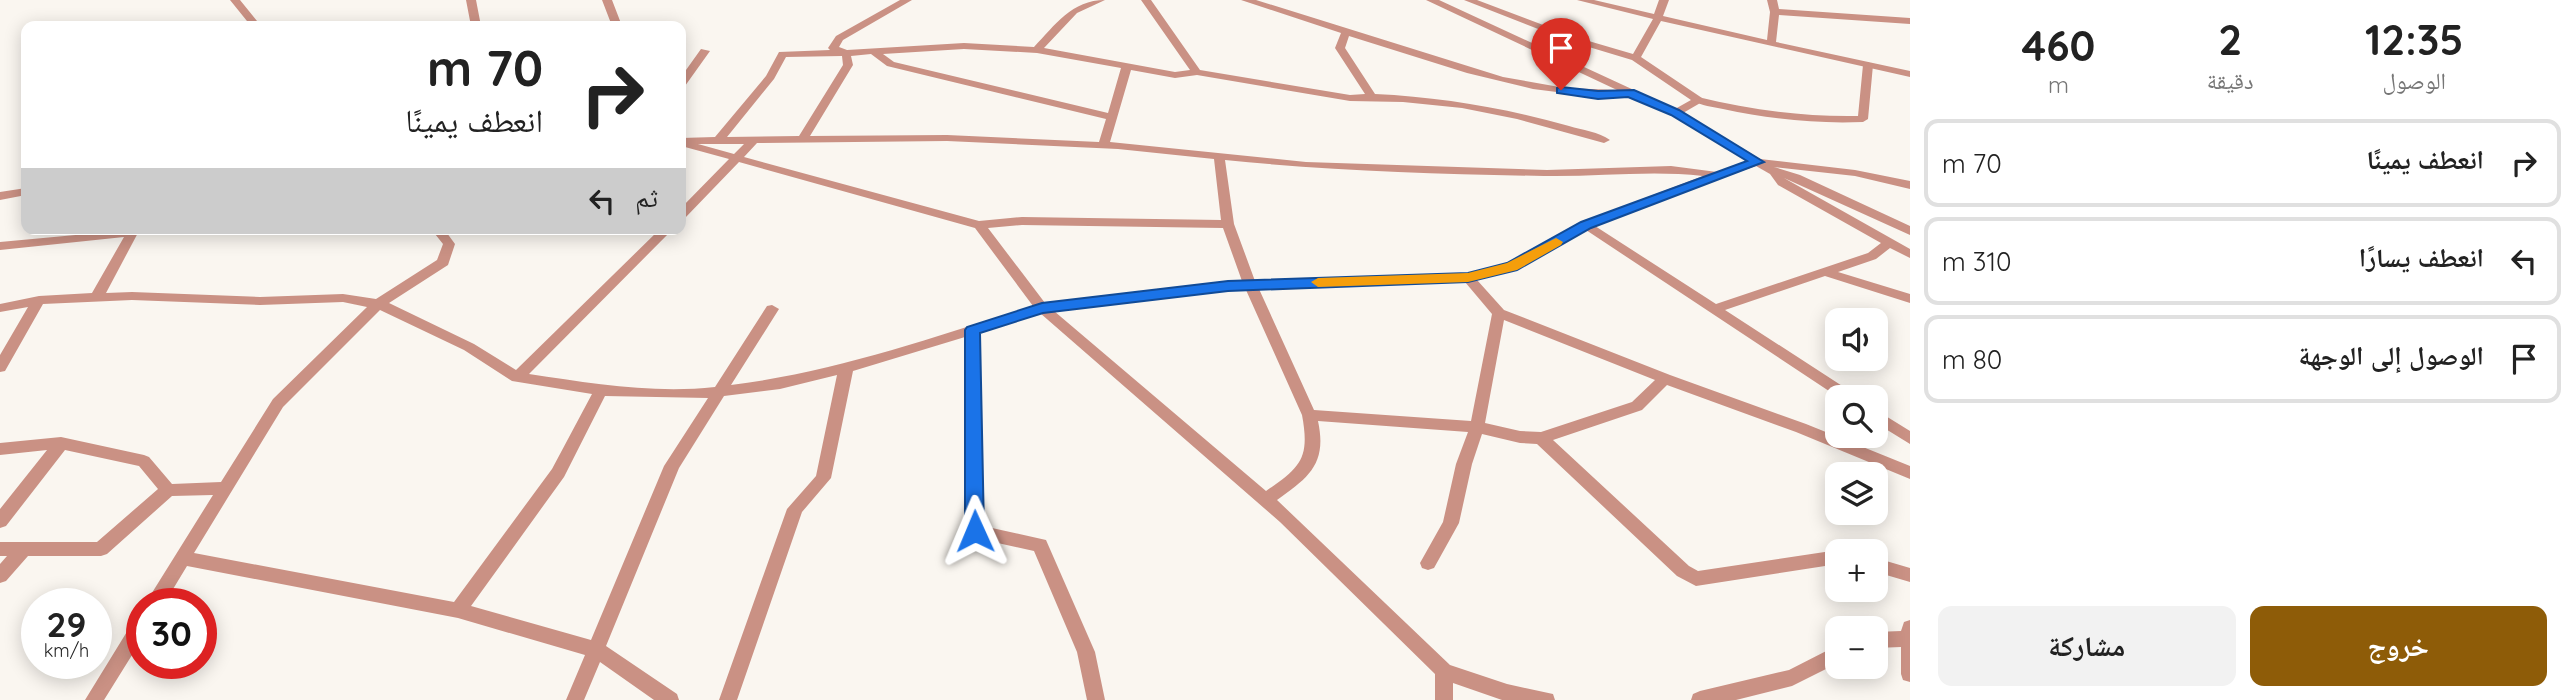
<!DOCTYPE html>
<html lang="ar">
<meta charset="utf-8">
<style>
body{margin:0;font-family:Quicksand,"Noto Naskh Arabic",sans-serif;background:#f2f2f2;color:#222;direction:rtl;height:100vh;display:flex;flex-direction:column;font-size:26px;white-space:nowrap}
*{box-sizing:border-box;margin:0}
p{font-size:23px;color:#767676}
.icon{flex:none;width:38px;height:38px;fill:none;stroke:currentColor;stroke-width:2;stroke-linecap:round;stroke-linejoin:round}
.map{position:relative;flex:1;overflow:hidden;direction:ltr}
.panel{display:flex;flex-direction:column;background:#fff;width:665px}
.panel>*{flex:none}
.top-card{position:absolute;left:21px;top:21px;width:665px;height:214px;border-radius:14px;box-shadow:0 4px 18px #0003;direction:rtl;background:#fff;color:#222;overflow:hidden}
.fabs{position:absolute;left:1825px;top:308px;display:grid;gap:14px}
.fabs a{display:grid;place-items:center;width:63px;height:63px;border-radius:14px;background:#fff;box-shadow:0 4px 18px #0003;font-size:35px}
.speed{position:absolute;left:21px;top:588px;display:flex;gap:14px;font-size:35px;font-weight:700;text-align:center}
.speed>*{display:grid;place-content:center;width:91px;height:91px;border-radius:50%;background:#fff;box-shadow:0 4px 18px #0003;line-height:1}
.speed small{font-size:18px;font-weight:400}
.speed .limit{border:10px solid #d22;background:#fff;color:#111}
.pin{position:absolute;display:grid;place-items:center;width:60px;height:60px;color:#fff;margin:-72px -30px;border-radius:50% 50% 50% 0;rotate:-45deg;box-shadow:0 0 7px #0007}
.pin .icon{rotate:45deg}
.me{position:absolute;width:77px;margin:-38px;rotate:359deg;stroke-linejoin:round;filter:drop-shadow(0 0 5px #0008)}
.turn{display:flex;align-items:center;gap:24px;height:147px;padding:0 28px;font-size:32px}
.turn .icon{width:91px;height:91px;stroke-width:2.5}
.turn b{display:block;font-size:49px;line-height:60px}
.then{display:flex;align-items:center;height:66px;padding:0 28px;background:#0003;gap:14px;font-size:26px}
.eta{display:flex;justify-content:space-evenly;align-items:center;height:119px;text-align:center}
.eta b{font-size:42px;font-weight:800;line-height:49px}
.button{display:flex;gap:14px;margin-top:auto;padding:14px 28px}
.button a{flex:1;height:80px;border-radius:14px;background:#8e5c08;color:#fff;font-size:28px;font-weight:800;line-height:80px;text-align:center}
.button a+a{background:#f2f2f2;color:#222}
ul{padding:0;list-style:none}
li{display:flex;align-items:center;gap:21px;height:88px;margin:0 14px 10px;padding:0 14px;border:4px solid #e0e0e0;border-radius:14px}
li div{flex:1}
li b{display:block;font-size:26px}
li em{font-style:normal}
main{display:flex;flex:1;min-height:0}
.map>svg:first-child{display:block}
</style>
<main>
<section class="panel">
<div class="eta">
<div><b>12:35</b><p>الوصول</p></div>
<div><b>2</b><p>دقيقة</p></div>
<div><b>460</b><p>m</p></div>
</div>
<ul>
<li><svg class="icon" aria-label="right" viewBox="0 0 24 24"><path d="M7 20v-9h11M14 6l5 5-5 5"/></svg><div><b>انعطف يمينًا</b></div><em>70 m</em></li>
<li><svg class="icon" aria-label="left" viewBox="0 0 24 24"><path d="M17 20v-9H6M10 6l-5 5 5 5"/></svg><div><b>انعطف يسارًا</b></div><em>310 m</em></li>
<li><svg class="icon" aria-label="arrive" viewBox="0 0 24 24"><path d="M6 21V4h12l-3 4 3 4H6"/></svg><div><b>الوصول إلى الوجهة</b></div><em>80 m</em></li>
</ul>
<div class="button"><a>خروج</a><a>مشاركة</a></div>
</section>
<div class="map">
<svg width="1910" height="700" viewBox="0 0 1910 700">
<rect width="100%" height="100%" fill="#faf6f0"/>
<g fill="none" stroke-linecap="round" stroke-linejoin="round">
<path fill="#ca9184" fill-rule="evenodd" d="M1868,62l5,3 -5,54 -5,3c-47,2 -93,-3 -140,-13 -10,-2 -22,-3 -30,-9l5,-3c53,13 105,20 160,19l5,-51z"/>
<path fill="#ca9184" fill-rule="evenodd" d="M230,0h10l21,26h-10z
M466,0h10l5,26h-10z
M602,0h10l10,26h-10z
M900,0h12l-69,40 -4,7 8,3 117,-7 70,4c21,-22 38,-47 71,-47l-28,13 -33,35 131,24 15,-2 -49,-70h10l49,70 150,25 15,-1 -30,-46 6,-15 -100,-33h15l247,77 62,11 52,2 -191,-90h13l236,109 16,-9 -59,-40 -63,-19 -105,-41h13l98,37 58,17 20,-35 -76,-19h17l60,14 5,-14h10l-6,16 104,24 3,-28 -3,-12h10l2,9 131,9v6l-131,-9 -3,27 134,29v6l-249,-56 -20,36 61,41v4l-19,11 77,46 95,11 55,11v8l-55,-13 -81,-9 26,8 110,51v9l-126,-57 126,71v9l-20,-10 -14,11 -38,13 72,22v9l-85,-27 -100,34 128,83 2,4h-17l-252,-167 -69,40 -40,10 27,30 166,65 136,49 104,42v13l-114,-47 -129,-47 -25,25 -89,30 136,126 9,5 140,-21 4,1h-4v13l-142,22 -19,-10 -140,-132 -17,-1 -38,-9 -10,30 -13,59 -25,45 -6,2 -6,-2 -2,-5 23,-41 13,-58 12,-32 -150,-11c9,42 -8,56 -41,79l173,165 57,19 46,10 2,6h-53l-49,-17v17h-18v-26l-155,-152 -240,-209 -61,20 4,193 63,14 49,112 10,48h-18l-10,-48 -43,-101 -59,-13 -6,-2 -2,-5 -2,-194 -112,34 -22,107 -29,34 -65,188h-18l68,-191 29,-33 21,-101 -57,14 -56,7 -45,72 -73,178 71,48 2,6h-25l-54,-38 -16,38h-18l19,-45 -127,-37 -271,-52 -23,38h-19l68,-109 -41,1 -65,58 -6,2h-73l-22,25 -6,2v-19l7,-8h-7v-14h97l61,-53 -19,-23 -74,-16 -59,76 -6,2v-19l47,-59 -47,5v-12l61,-6 83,18 5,2 23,27 49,-2 52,-83 94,-92 -24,-5 -83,3 -128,-5 -89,4 -38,67 -5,1v-17l28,-48 -28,5v-8l39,-8 53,-3 32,-56 -124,13v-8l140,-13 -34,64 26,-1 128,5 83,-3 33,5 61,-39 6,-16 -12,-15h13l11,15 -7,21 -59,38 85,41 42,26 144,-141h13l-144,145c61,9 124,20 186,13l52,-81 5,-1 7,4 -48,76c104,-13 203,-48 302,-79l-58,-78 -236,-66 -54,56 -4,1v-11l48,-49 -44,-12 -1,-3h-3v-6l34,-1 51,-61 13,-24 51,-2 -2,-2 8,-12zM1349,36l118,37 66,16 63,8 33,-1 42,19 77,46 -31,11 -46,-6 -124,4 -241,-8 -196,-20 21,-72 44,8 22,-3 153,26 53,1 59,6 55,11 87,24 6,-3c-11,-8 -28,-10 -41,-14 -64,-18 -128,-29 -194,-32l-30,-46zM964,49l73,4 84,15 -13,45 -214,-51 -11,-8zM871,54l16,12 219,53 -7,23 -152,-7 -137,1 43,-71 -2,-9zM842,56l1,9 -44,71 -72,1 47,-58 12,-22zM947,141l171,8 96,10 7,61 -199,-3 -43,4 -235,-64 13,-14zM698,144h46l-10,10zM1225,160c106,11 213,14 319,16 53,1 106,-6 159,0l-121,46 -74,42 -40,10 -213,7 -21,-57zM1756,166l14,8 8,11 103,58 -13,10 -152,51 -121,-78 86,-34zM1022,225l201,3 19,53 -197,22 -57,-75zM1465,282l27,32 -21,107 -157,-11 -55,-121zM1228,290h18l56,125c8,43 -1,52 -36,76l-212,-180zM380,310l84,40 48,31 80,13 -40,75 -98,133 -260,-49 89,-146zM1504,320l151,60 -23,22 -91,30 -21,-1 -35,-8zM605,396l103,2 -44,68 -73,174 -120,-34 93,-129z
M701,49l9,2 -25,35 -4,1v-10z
M26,188v7l-26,5v-8z
M1876,410l34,21v13l-34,-21z
M1876,558l34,10v14l-34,-10z
M142,615v24l-38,61h-19l51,-83z
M1910,620v62l-7,-2 -2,-6v-27l-25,1v-16l25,-1 3,-9z
M1838,645v18l-46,23 -56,14h-45l2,-6 7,-3 89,-21z"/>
</g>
<path fill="#1a73e8" stroke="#114b97" stroke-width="2" d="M1561,87l37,4 36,-1 45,20 85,52 -173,66 -74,42 -49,12 -240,9 -185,22 -63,20 4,198 -3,5 -6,3 -7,-3 -3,-5v-201l2,-3 75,-24 186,-22 240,-8 39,-10 74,-41 166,-61 -76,-46 -43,-18 -30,2 -41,-6v-5z"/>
<path fill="#f59e0b" d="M1556,238l7,4 -2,3 -44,25 -49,12 -150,5 -7,-5 7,-4 150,-5 39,-10z"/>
</svg>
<div class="fabs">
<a><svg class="icon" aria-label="sound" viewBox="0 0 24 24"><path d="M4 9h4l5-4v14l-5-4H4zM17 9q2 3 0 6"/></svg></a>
<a><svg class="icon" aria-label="search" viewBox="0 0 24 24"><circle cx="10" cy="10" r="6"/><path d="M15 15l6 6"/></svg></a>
<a><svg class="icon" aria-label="layers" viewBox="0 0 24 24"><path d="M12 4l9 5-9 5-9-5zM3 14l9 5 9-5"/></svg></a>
<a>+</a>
<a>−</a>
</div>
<div class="speed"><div>29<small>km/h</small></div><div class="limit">30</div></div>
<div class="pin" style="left:1561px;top:90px;background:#d93025"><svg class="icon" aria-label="arrive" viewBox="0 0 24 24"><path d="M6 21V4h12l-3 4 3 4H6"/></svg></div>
<svg class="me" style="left:975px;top:531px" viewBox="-20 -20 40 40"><path d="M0-17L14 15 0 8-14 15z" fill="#1a73e8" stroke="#fff" stroke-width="4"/></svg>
<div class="top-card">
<div class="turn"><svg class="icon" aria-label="right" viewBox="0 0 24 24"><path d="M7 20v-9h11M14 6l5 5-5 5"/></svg><div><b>70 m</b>انعطف يمينًا</div></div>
<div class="then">ثم<svg class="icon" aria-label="left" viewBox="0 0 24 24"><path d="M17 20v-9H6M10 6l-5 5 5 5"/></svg></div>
</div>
</div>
</main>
